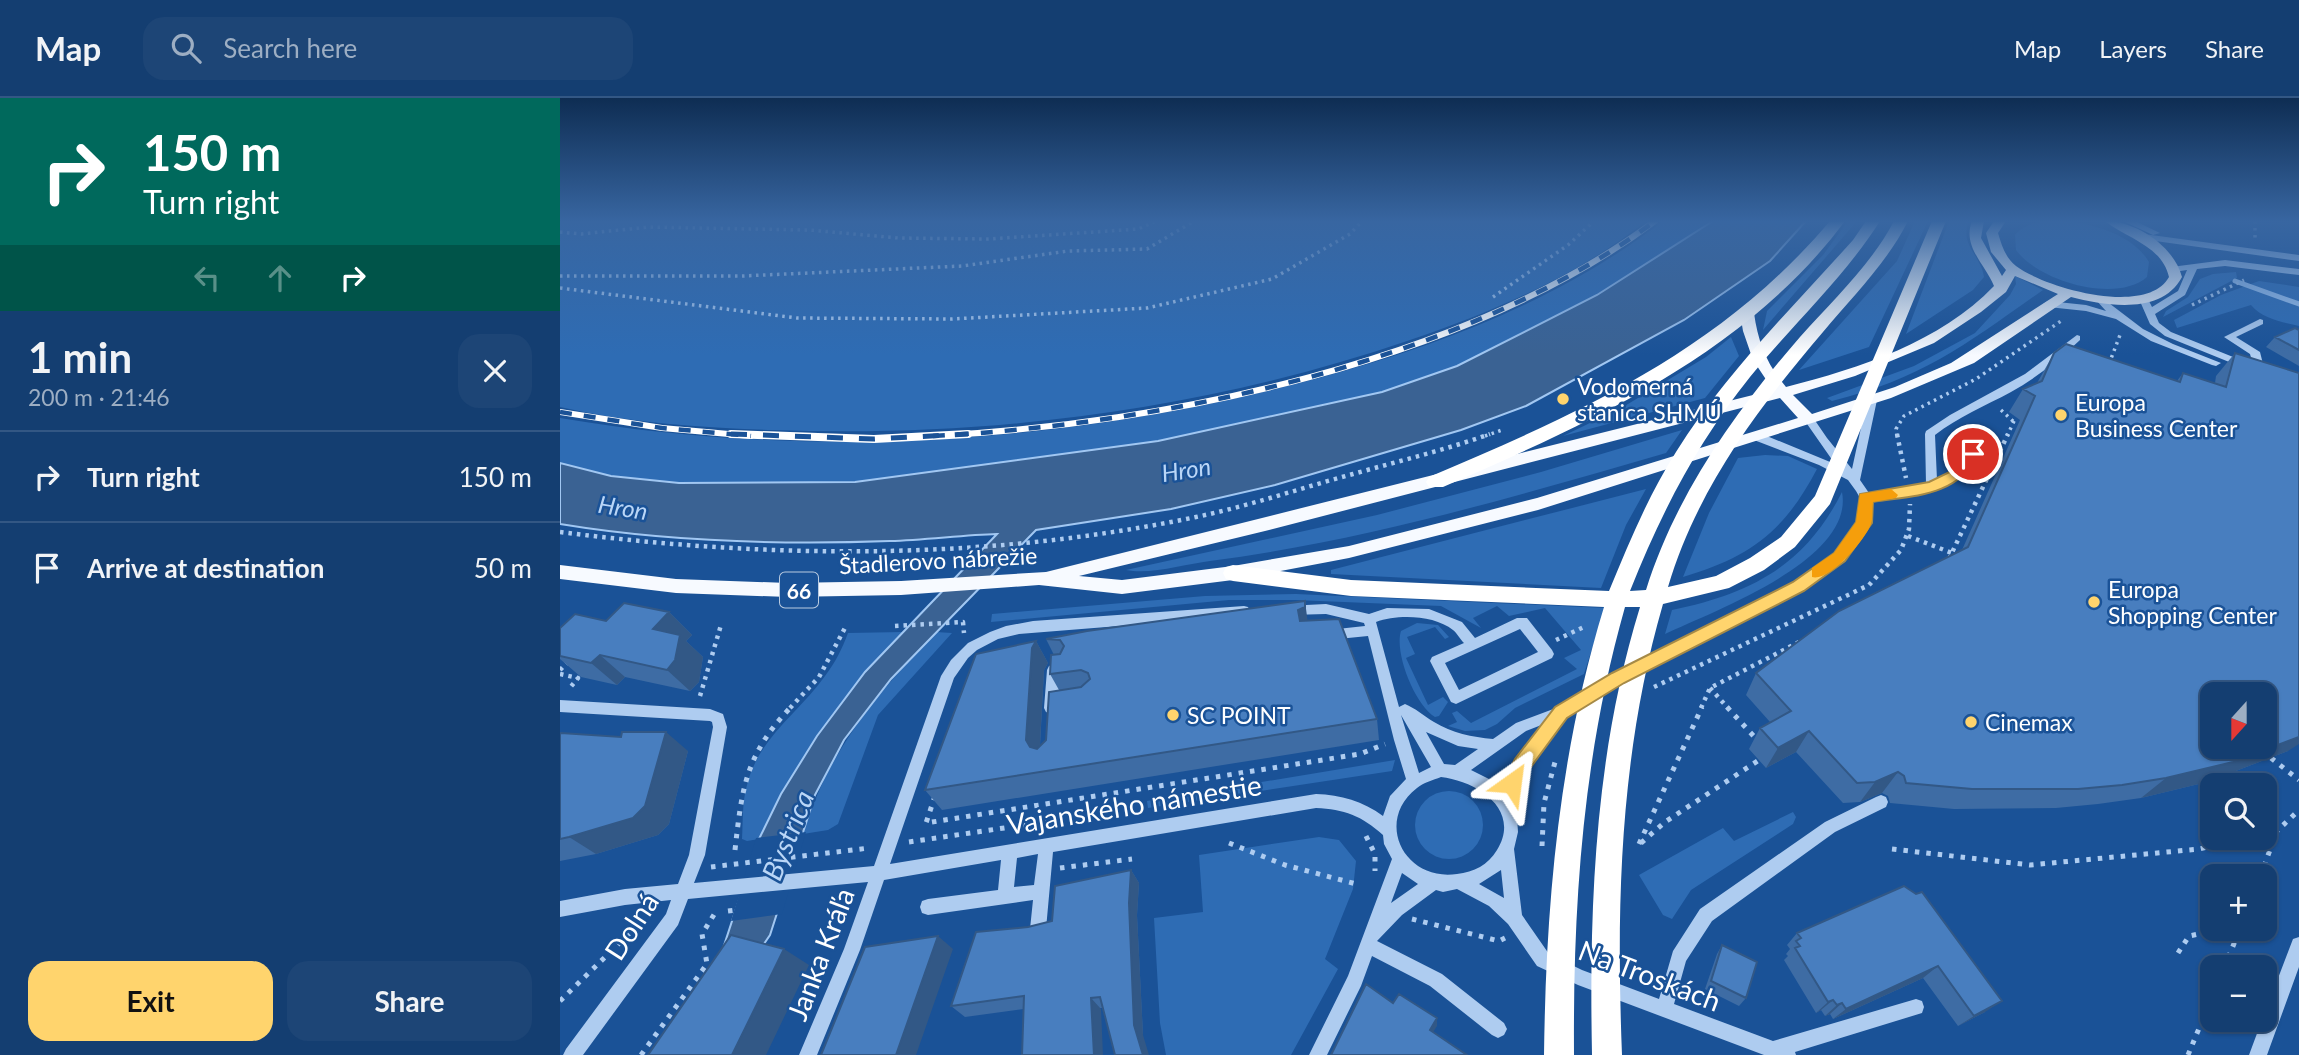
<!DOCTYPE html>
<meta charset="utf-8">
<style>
body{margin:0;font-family:Lato,sans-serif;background:#1d4576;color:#f1f3f6;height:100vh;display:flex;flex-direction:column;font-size:26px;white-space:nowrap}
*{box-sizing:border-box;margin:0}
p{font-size:23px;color:#9daec3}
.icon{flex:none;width:38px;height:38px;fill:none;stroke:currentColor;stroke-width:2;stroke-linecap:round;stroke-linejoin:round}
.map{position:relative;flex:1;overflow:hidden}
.side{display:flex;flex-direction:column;background:#143e71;width:560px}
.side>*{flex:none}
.banner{background:#00695c;color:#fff;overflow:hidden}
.needle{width:46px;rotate:201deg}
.tools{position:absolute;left:1640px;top:584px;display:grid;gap:14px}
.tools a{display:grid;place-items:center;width:77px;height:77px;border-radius:14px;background:#143e71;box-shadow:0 2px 5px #0004,0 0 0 2px #335784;font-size:35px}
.pin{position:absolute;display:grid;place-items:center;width:60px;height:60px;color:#fff;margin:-30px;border:4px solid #fff;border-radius:50%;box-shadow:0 2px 7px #0007}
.me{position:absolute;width:77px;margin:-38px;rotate:31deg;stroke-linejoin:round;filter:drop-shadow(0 0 5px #0008)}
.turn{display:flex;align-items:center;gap:24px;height:147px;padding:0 28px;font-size:32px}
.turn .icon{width:91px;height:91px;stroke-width:2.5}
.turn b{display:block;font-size:49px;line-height:60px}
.lanes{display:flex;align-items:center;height:66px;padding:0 28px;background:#0003;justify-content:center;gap:35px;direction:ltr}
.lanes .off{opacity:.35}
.round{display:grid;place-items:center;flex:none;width:74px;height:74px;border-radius:21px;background:#1d4576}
.head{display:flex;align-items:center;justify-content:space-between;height:119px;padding:0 28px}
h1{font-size:42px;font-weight:700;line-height:52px}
.cta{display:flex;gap:14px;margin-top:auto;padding:14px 28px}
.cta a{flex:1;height:80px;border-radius:21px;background:#ffd46d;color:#111;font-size:28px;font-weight:700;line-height:80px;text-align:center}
.cta a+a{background:#1d4576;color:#f1f3f6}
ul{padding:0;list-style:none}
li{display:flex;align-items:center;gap:21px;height:91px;padding:0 28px;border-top:2px solid #335784}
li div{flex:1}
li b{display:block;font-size:26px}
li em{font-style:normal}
header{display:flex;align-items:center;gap:42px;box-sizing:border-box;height:98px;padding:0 35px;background:#143e71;border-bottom:2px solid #335784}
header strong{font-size:33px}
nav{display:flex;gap:38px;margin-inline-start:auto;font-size:24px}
.search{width:490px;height:63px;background:#1d4576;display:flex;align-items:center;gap:18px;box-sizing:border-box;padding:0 24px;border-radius:21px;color:#9daec3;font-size:26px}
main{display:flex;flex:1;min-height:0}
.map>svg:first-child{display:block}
</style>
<header>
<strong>Map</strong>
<div class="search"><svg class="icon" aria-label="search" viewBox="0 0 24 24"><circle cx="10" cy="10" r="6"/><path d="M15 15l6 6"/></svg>Search here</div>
<nav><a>Map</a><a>Layers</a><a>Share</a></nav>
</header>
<main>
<section class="side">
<div class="banner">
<div class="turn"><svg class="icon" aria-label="right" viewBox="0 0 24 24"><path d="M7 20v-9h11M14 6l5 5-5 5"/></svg><div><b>150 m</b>Turn right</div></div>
<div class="lanes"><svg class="icon off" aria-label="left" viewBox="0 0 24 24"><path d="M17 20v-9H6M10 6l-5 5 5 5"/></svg><svg class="icon off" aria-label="ahead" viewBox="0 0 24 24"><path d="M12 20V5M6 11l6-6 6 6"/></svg><svg class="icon" aria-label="right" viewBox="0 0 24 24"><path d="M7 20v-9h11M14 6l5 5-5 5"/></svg></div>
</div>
<div class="head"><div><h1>1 min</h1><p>200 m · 21:46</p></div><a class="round"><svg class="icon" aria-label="close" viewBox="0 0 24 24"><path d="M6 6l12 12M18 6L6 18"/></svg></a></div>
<ul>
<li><svg class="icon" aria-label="right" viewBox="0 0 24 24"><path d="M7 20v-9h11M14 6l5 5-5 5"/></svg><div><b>Turn right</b></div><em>150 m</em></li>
<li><svg class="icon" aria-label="arrive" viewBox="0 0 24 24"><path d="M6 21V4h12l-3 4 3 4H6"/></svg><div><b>Arrive at destination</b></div><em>50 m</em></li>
</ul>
<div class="cta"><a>Exit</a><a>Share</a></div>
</section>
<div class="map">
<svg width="1739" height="957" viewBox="0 0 1739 957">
<rect width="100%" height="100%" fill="#1a5297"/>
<path fill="#2e6cb4" d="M0,123h1086c-69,55 -153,91 -236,119 -204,70 -422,98 -636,90 -71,-2 -145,-7 -214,-23z
M1103,123h50l-116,74 -140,71 -75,26 -224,49 -303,41 -176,1 -68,-7 -51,-13v-45c253,43 512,26 759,-40 122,-33 243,-79 344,-157z
M1288,123h9l-94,109 4,-19 56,-56z
M1355,123h13l-59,126 -70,23 98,-109z
M1389,123h20c-10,24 12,34 15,56l-11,13 -67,44z
M1507,123c29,4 66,14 82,41l-2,15c-31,27 -109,4 -131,-27l-1,-15c14,-16 33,-14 52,-14z
M1676,174l1,6 -74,39 3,-6 22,-14 12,-18 13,-5z
M1455,178l28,14c-74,52 -120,89 -211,111l-5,-3 87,-32 61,-33 35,-38 6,-11z
M1699,183l40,6v39c-16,-4 -37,-7 -48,-21l-74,23 -3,-8 47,-25z
M1171,239l8,19 -34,42 -142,38 60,-29 83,-50z
M1122,332l-16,23c-149,43 -301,88 -456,108 -25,3 -59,14 -84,9l251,-55 164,-43z
M1205,357l23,1 29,13c-33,63 -67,88 -134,108l26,-64 29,-55z
M1086,391l-20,36 -25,63 -270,-14v-4z
M1282,394c13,68 -129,119 -177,142l7,-24c78,-16 133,-44 170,-118z
M736,496l309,14 -21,66 -69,34 -18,16 -12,6 -20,1 -17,-5 9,-4 -5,-9 5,-2 14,12 106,-54 -13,-11 17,-8 -36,-42 -36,8 -12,-10 -24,12 8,10 -40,-22 -146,-6h-66l-238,22 1,-8 213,-18z
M857,525l21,2 11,12 -4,2 -10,-12 -28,10 8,17 -9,4 22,47 15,-8 5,5 -9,14 -4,1c-20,-12 -41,-64 -34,-86z
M343,534c-59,62 -107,130 -144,207l-12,2 -5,-2c1,-18 0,-37 5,-54 12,-48 51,-71 78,-109 10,-13 17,-27 23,-43z
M376,534l16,1 -74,82 -40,109 -10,6 -25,4c25,-83 74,-140 133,-202z
M835,662l-3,11 -244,37 -1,-7z
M855 727a34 34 0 1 1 68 0a34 34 0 1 1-68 0Z
M1233,714l3,5 -3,7 -102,66 -19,29 -9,-4 -24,-40 84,-47 11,13z
M759,739l20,3 17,21 -3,28 -28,70 13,10 -47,86h-125l-6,-32 -6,-105 49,-6 -4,-57z"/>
<path fill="#3a6293" stroke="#a1c7f2" stroke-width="2" d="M1153,123h93l-36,40 -86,59 -158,86 -65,24 -186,55 -104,24 -135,21 -145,149 -47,61 -29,55 -45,140 -82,120 71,-216 22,-45 36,-58 48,-64 132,-138c-35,1 -71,6 -107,7 -110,4 -221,1 -330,-17v-61l51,13 68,7 176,-1 303,-41 224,-49 75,-26 140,-71z"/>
<path fill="#1a5297" d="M246,734l-24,82 -51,7 25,-83z"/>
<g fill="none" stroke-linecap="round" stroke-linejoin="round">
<path stroke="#a1c7f2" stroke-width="5" d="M1675,183l64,23"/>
<path stroke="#aeccf0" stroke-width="3.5" stroke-dasharray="2.5 4.5" stroke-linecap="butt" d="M1695,123v19
M0,134l21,2 67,-7 162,3 89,8 89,1 150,-10 18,-8
M0,178h182l220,-10 106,-15 79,-2 47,-28
M0,190l237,30 155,1 195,-11 125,-29 78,-45 12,-13
M933,199l75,-52 26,-24
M1632,207l52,-25
M1549,266l11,-29
M1441,312l13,12
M925,338l17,-6
M1337,338l-1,-7 8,-13 72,-37 85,-58
M1447,338l9,-19"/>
<path stroke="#aeccf0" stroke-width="4.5" stroke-dasharray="3.5 5" stroke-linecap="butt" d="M1337,336l9,44
M0,434c211,27 426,29 636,-15 53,-11 105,-29 157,-43 46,-13 92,-24 137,-40
M1348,438l44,17
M1389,461l59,-125
M335,528l68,-4 1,11
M996,542l30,-14
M0,572l8,-8
M0,576l18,4 -9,11
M1094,589l215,-102 32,-35 8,-21 1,-25
M1150,590l18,20
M140,598l21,-71
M230,610l29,-31 27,-51
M1141,610l9,-20 89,-46"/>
<path stroke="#aeccf0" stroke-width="5" stroke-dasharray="4.5 7" stroke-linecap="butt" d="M1167,609l32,35
M1711,660l28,22
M375,698l-9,27 434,-69 25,-10
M1704,736l12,-2
M806,738l9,18v17
M349,744l190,-28 8,4
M669,745l56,22 75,20
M1081,745l24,-21 97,-64
M1079,746l63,-137
M982,748l2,-43 11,-41
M1332,751l138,16 169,-16 49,-11
M175,752c7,-63 11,-96 56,-143
M151,769l158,-19
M500,770l72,-9
M1700,779l17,-46 22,-21
M168,813l8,-1
M852,821l87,22 6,-3
M1618,855l11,-17 19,-4 29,5
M1664,870l16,-39
M0,903l79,-77 -5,-10
M81,957l66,-91 -5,-30 13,-21
M1628,957l24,-58"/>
<path fill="#aeccf0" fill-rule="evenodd" d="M1563,123h12l25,12 -7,2z
M1584,136l155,21v6l-158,-22 -1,-2z
M1665,162l74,9v6l-74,-9 -28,3 -12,26 -30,19 4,9 12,9 77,31v4l-4,1 -79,-32 -15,-12 -11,-25 2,-2h6l5,10 26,-16 9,-21 -13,2 -4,-3 1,-2z
M1541,199l42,32 30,15 48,19 -5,3 -4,-1 -61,-24 -35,-22 -30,-8 -38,-4 -5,-3 5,-3 38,4 20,6 -10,-11z
M1700,221l3,1v4l-27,13 24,15 5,20 -5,3 -5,-3 -5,-18 -26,-17z
M1517,237l3,1v4c-21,20 -44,38 -69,52 -26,14 -53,25 -76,43l2,45 20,-10 25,-37h8l1,3 -26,40 -33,15 -61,10 -1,22 -27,37 -41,30 -179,92 -56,34 -41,54 -16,31 7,16 1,15 -4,17 8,66 27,39 33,16 77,29 14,-48 27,-42 125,-87 51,-25 5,-2 5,2 2,5 -2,5 -51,25 -123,89 -26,40 -12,43 99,37 143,-42 6,2 2,6 -2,6 -127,39 1,3h-32l-186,-70 -41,-19 -29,-42 -19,-18 -32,-17 -14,3 -7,-2 -34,25 -25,26 65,33 62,49 3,6 -3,6 -6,3 -6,-3 -62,-49 -58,-30 -11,30 -34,69h-18l39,-79 44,-117 -8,-15 -1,-9c-21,-19 -39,-26 -67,-27l-263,44 -7,77 -2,6 -6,2 -6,-2 -2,-6 3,-29 -105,15 -6,-2 -2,-6 2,-6 6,-2 70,-9 3,-30 -117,20 -24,70 -43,105h-18l45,-106 24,-67 -180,17 -10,26 -95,130h-20l3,-6 100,-135 5,-14 -46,5 -65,12v-16l65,-12 53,-5 11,-29 24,-128 -1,-5 -2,-1 -150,-9v-12l150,9 13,5 4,13 -22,128 -11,28 180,-17 67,-190 10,-16 17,-17 22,-11 16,-6 27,-5 211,-15 4,1 2,4 -2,4 -4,1 -225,18 -21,5 -21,11 -9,8 -14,20 -64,186 426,-70c25,1 47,7 67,22l7,-20 16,-17 -12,-39 -26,-104 -40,4 -5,-1 -1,-4 1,-4 5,-1 37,-4 -1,-3 -38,-9 -36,1 -4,-1 -2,-4 2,-4 40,-2 43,10 18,-6 42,1 33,13 13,16 42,-20h10l25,32 2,4 -2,4 -96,46 -5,-2 -21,-41 2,-4 32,-14c-4,-4 -7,-10 -11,-13 -19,-15 -55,-16 -77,-8l23,85 6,-3c10,4 19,12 29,18 18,11 38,15 59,17l23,-16 40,-15 57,-34 181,-90 41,-30 23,-32 2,-24 -4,-7 -8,-11 -29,-15 -65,-25 -1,-3 1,-3h8l73,30 -30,-43 1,-2h8l13,19 25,31 15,-69 5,-3 4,1 1,2 -17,80 9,13 57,-9 -1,-50 1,-3 24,-16 75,-41zM960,531l18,23 -79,38 -14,-27zM841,617l30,52 -12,6zM984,626l-28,36 -15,29 -12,-10 -18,-9 55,-39zM866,634l32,14 20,3 -23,16 -11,-1zM881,679c35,4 81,32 56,73 -9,15 -23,22 -40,24 -53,8 -83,-53 -40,-86 6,-5 16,-8 24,-11zM478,756l-4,31 -20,2 3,-29zM941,772l3,28 -25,-14zM842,775l16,11 -27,19z
M494,566l9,2 2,4 -5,5 -2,33 -2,4 -5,2 -5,-2 -2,-4 3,-38 2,-4z
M1739,839v30l-32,88h-18l13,-35h2v-5l29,-76z"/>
<path fill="#f7faff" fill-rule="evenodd" d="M1412,123h12l-3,17 21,38 4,-6 -15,-18 -5,-19 8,-12h12l-8,12c4,13 7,24 18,33 29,22 131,51 153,11 -7,-31 -41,-38 -64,-56 31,0 69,25 77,56 -20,38 -75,29 -111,20l-97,66 -83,35 -353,112 -189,48 -116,22 -111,14 -83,-9 -138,10 -113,2 -112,-4 -116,-14v-14l116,14 112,4 113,-2 145,-9 727,-182 -20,-30 -10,-29 -3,-18 2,-3 5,-1 7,4c4,29 13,52 32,74 74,-19 154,-45 208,-101 -9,-22 -32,-40 -22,-65zM1455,178l43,18 -107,69 -56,24 -83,27 -19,-19 62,-19 79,-33 47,-31 25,-20zM1220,300l18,20 -261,80 -188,48 -116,20 -111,14 -43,-4 186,-45z"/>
<path fill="#fff" fill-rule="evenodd" d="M1270,123h15c-99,133 -255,202 -402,266h-14l-3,-5 3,-5c153,-65 291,-126 401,-256z
M1306,123h14c-36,57 -88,104 -130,156 -53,66 -89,136 -120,214l16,-1c30,-96 89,-178 154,-253 32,-36 71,-72 94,-116h14c-21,42 -56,76 -85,111 -65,76 -126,157 -155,255l48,-11 34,-18 31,-21 34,-41 117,-275h14l-116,283 -35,43 -31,23 -35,18 -66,16c-43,148 -47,299 -41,451h-30c-3,-152 3,-302 48,-448h-15c-42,148 -52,295 -51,448h-30c2,-153 15,-301 60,-448l-253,-11 -118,-15 -7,-2 -3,-6 3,-6 7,-2 118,15 258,11c20,-48 39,-95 67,-139 49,-78 116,-144 177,-212z"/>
<defs>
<path id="rail-far1" d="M0,314l102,16 89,8
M373,338c233,-12 533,-74 722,-215"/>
<path id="rail" d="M171,336l143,5 94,-5"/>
</defs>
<use href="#rail-far1" stroke="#fff" stroke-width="6"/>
<use href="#rail" stroke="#fff" stroke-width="8"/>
<use href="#rail-far1" stroke="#1a5297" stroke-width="4.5" stroke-dasharray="12" stroke-linecap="butt"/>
<use href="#rail" stroke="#1a5297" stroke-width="5" stroke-dasharray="16" stroke-linecap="butt"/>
</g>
<path fill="#3e6ca4" d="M1739,232v36l-33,-19 9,-10z
M1494,255l123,28 6,-8 32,10 1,-7 19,-23 53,398 -81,31 -66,16 -43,6 -42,4 -102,1 -64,-6 -2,-7 -6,-3 -22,9 -17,1 -47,-51 -30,16 -17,-19 11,-21 10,-6 -24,-27 10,-22 206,-123 58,-130 -11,-8 14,-23 14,-6z
M109,514l23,23 -6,6 17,16 -4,25 -9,9 -65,-14 -8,8 -36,-8 -21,-18v-31z
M748,523l69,98 2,21 -437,70 -17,-20 111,-149 12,22 -4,7 -4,76 6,-6 13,-50 -9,-16 4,-19 -8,-16z
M0,636l128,17 -19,73 -11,11 -62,19 -36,7z
M571,772l8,13 -2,32 6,120 -40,-27 -79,1 -59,8 -14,-11 101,-85z
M1344,788l81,126 -27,14 -35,-48 -90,41 -3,-5 -5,2 -4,-6 -5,3 -32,-53 4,-4 -2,-2 4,-5 -3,-4 10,-12z
M1162,847l24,53 -7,8 -34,-17 12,-35z"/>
<path fill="#325886" d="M745,503l3,23 -7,8 -3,-22z
M109,514l23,23 -6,6 17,16 -4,25 -9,9 -23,-21 -14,-41z
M476,543l12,22 -4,7 -5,91 -13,-21 6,-92z
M40,557l25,22 -8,8 -26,-22z
M1249,633l-13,21 -30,16 12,-20z
M106,634l22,19 -19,73 -11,11 -62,19 -27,-17z
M1739,639v7l-11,7 -81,31 -66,16 25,-20z
M1338,674l-16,21 -22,9 15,-20z
M571,772l8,13 -2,32 6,120 6,20h-6l-9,-30 -5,-122z
M378,838l15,13 -37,106h-20z
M224,851l25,16 -43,90h-34z
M1378,868l-15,12 -90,41 13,-10z
M531,900l10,11 2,46h-9z
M1273,902l-12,10 -5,3 12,-11z
M1442,903l-17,11 -27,14 16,-10z
M1282,905l-12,11 -5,2 12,-11z
M877,920v8l-7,11v-7z"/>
<path fill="#487ebf" stroke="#325886" stroke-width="2" fill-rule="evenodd" d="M1735,230l4,2v20l-24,-13z
M1506,246l114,38 3,-9 43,14 9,-34 64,20v364l-66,25 -67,16 -44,7 -44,4h-106l-66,-6 -2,-7 -6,-4 -23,10 -18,1 -48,-52 -31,17 -18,-20 31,-17 -35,-38 83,-62 129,-64 67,-151 -12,-7 19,-8 12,-28zM1652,597h52v52h-52z
M745,503v6l-7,3 2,11 39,-2 38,100 -452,71 51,-136 60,-13 -4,7 -6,92 4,7 7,2 9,-9 3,-48 32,-5 9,-8 -2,-6 -7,-3 -31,4 1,-19 9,-1 4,-8 -4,-6 -14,-1 41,-8z
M64,505l45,9 -16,17 27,6 -5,25 -8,10 -67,-15 -9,8 -31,-7v-28l15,-14 31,7z
M62,634h44l-21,74 -12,12 -64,19 -9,2v-105l1,-1 60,4z
M571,772l-2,33 5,122 9,30h-28l-15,-58 -9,1 3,57h-72l2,-59 -73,10 25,-74 52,-5 24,-6 3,-35z
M1344,788l12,8 6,-2 80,109 -28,15 -36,-50 -92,43 -4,-6 -5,2 -4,-5 -5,2 -33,-54 5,-2 -4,-5 5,-3 -4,-5z
M171,837l53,14 -52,106h-84z
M378,838l-42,119h-75l44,-108z
M1162,847l35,17 -11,36 -35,-17z
M806,886l27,19 6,-9 38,24 -7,12 37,25h-136z"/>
<linearGradient id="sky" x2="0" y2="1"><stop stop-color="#0e2d53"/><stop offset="0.48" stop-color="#3866a1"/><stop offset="1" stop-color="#3866a1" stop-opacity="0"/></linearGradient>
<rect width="1739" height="257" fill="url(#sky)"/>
<path fill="#ffd46d" stroke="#a68a47" stroke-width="2" d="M1413,352l8,4c-27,43 -63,41 -108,48l-1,21 -27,38 -41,30 -180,92 -57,35 -39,53 -9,18 -7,2 -6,-2 -3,-6 12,-24 40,-52 57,-34 181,-91 41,-29 22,-31 4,-28 69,-12 27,-13 12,-18z"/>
<path fill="#f59e0b" d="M1331,391l7,6 -2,3 -23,4c-1,7 0,16 -2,22 -6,16 -41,58 -59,53v-9l22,-15 22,-31 4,-28z"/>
<g fill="#ffd46d" stroke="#1a5297" stroke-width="2.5">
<circle cx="1003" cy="301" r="7"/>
<circle cx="1501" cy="317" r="7"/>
<circle cx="1534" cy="504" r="7"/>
<circle cx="613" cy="617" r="7"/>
<circle cx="1411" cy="624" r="7"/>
</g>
<g text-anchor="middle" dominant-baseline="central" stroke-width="5" stroke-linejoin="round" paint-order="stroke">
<rect fill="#1a5297" stroke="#bacbe0" stroke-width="2" x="220" y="474.5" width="38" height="35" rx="5"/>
<g font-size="21" font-weight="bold" fill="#fff">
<text x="239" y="492">66</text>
</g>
<g font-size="23" fill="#fff" stroke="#1a5297" text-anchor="start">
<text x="1017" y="288">Vodomerná<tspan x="1017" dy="26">stanica SHMÚ</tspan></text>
<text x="1515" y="304">Europa<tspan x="1515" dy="26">Business Center</tspan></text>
<text x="1548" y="491">Europa<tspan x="1548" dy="26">Shopping Center</tspan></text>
<text x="627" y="617">SC POINT</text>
<text x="1425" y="624">Cinemax</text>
</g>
<g font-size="23" fill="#fff" stroke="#1a5297">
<text transform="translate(378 462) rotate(-3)">Štadlerovo nábrežie</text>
</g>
<g font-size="24" font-style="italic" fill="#bad6f7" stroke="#1a5297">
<text transform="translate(626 371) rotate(-9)">Hron</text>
<text transform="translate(63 409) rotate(9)">Hron</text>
</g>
<g font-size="28" fill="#fff" stroke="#1a5297">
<text transform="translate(574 706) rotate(-9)">Vajanského námestie</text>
<text transform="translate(71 828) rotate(-57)">Dolná</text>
<text transform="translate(260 856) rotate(-69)">Janka Kráľa</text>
<text transform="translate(1090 877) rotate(21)">Na Troskách</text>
</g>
<g font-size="28" font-style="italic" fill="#bad6f7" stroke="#1a5297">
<text transform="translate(227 737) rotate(-68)">Bystrica</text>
</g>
</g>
</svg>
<div class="tools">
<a><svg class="needle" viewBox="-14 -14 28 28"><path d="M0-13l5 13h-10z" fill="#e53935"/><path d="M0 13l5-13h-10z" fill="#9daec3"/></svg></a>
<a><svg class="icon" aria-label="search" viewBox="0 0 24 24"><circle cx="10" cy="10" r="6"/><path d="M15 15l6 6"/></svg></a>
<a>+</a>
<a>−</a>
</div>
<div class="pin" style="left:1413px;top:356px;background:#d93025"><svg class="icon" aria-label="arrive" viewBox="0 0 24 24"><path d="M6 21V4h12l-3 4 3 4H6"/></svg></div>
<svg class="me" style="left:952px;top:685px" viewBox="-20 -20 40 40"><path d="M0-17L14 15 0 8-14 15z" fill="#ffd46d" stroke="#fff" stroke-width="4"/></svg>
</div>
</main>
